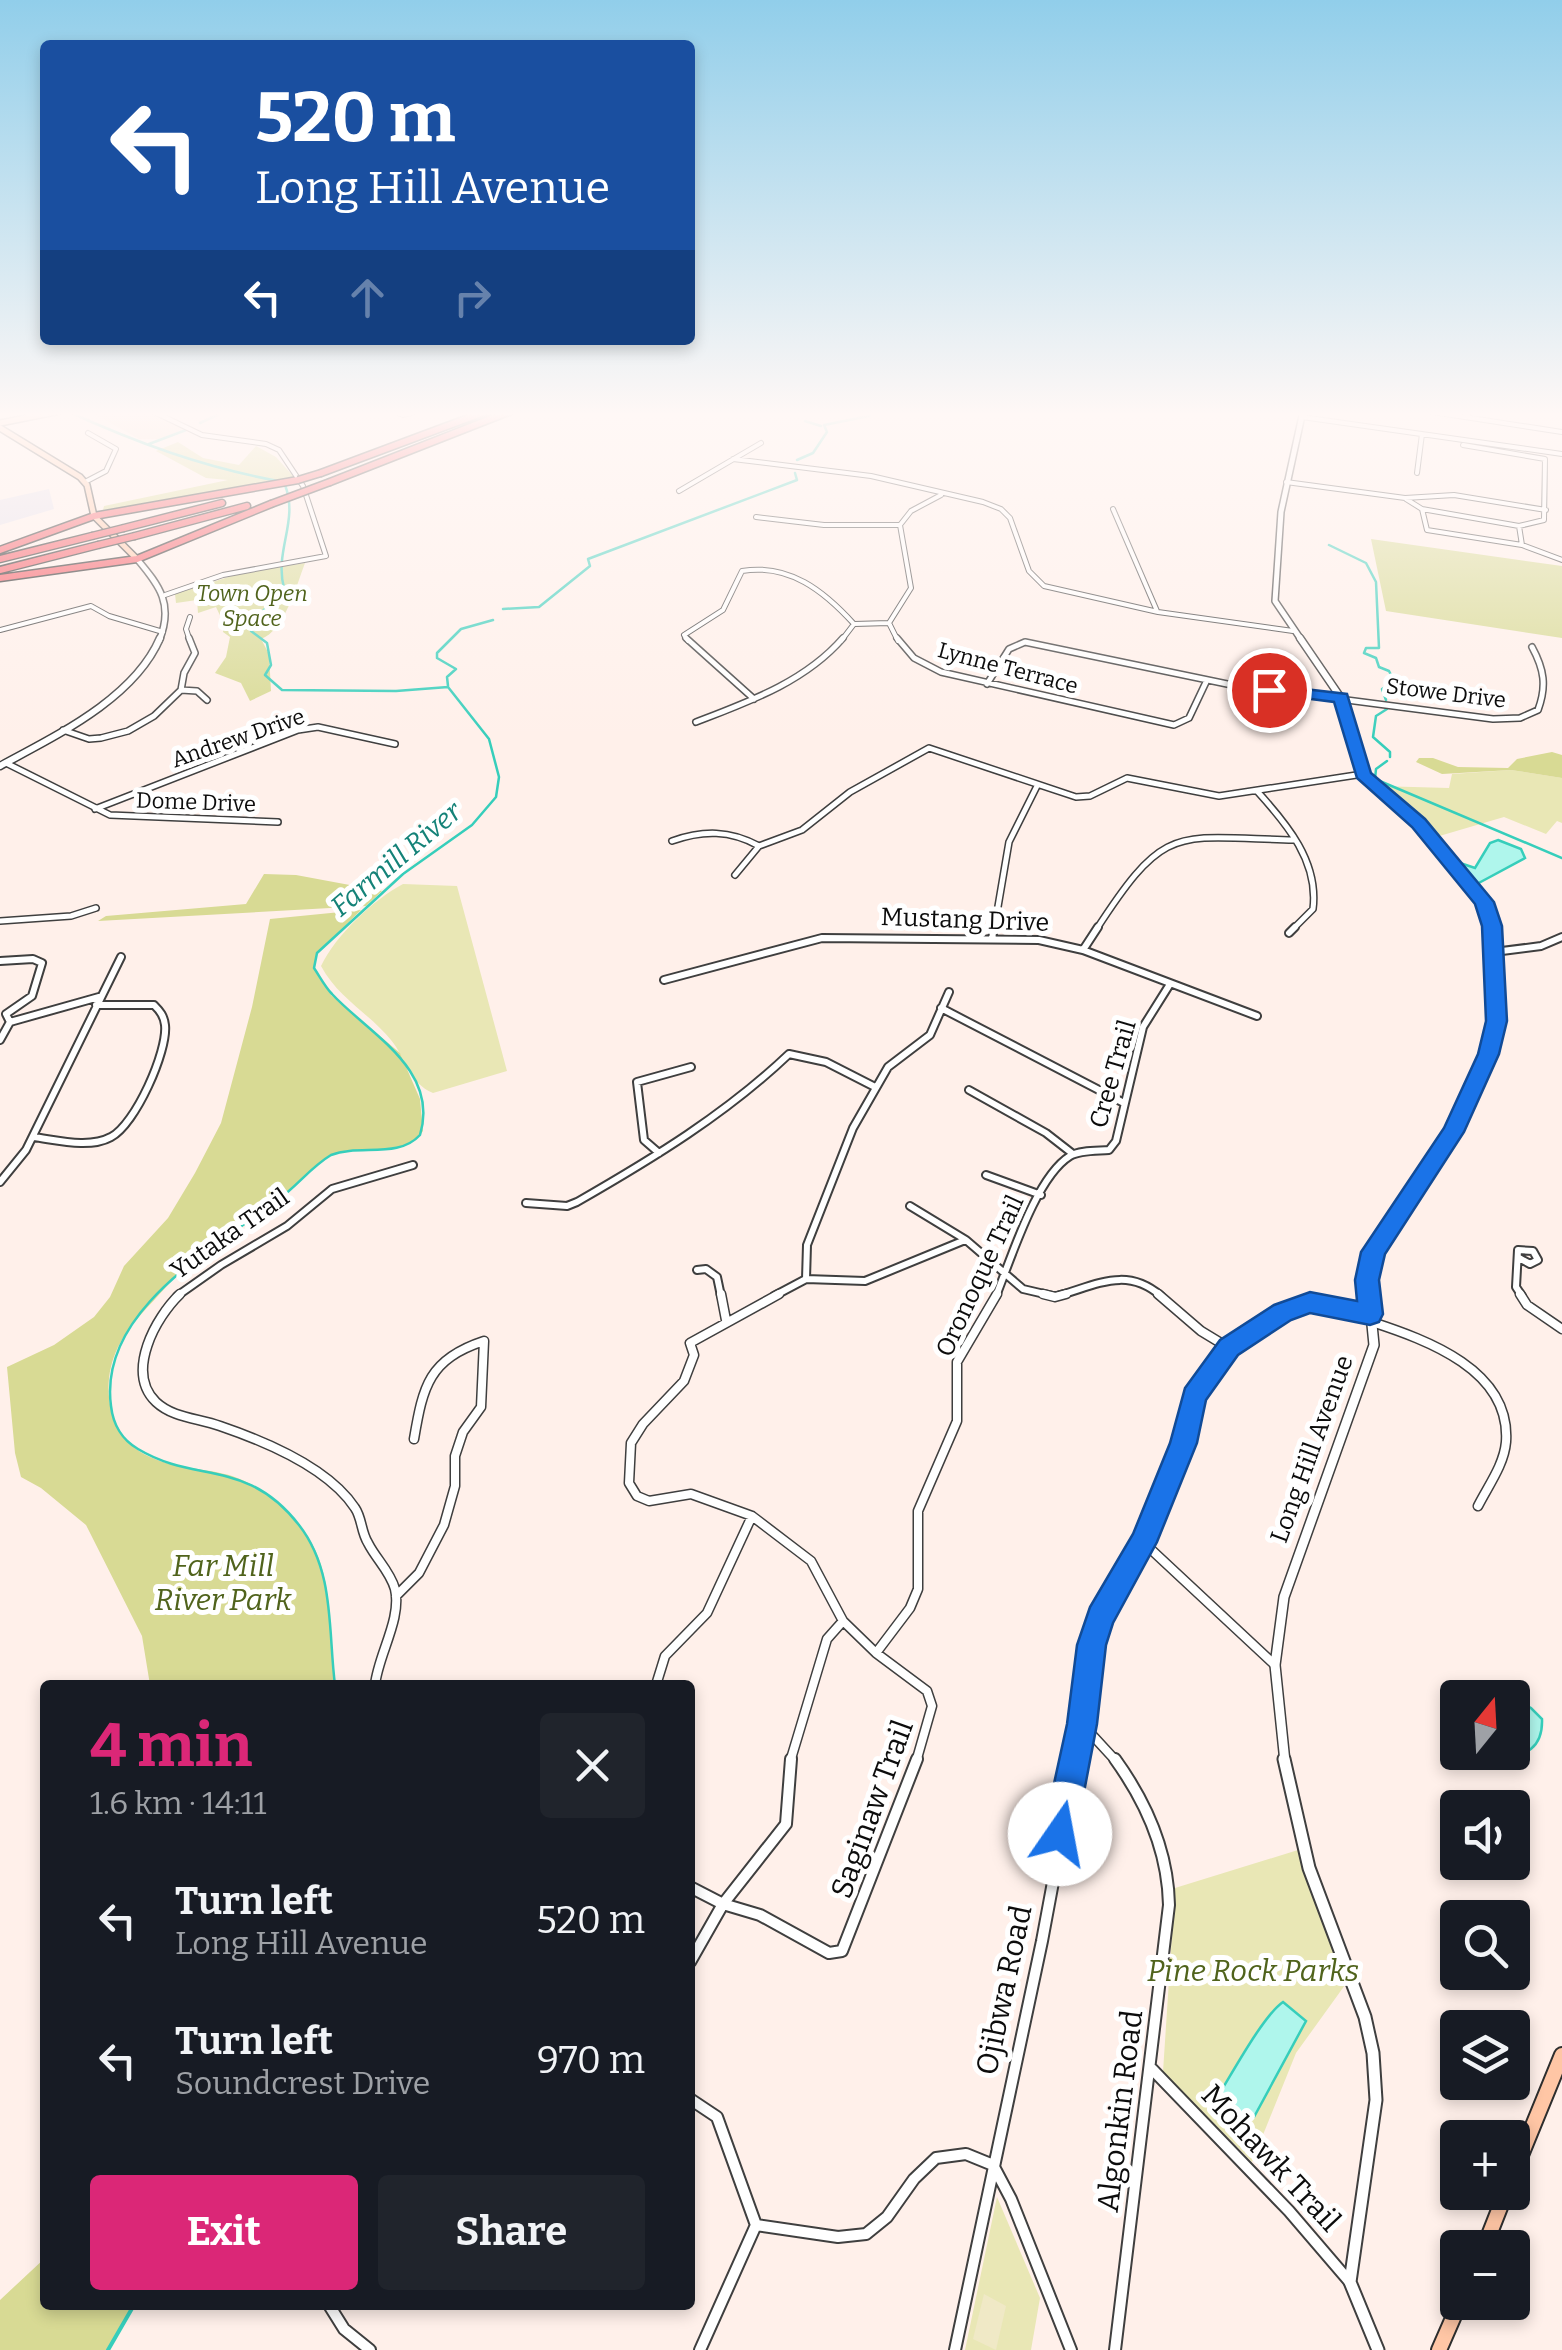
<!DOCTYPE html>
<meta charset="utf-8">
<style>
body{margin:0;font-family:Bitter,serif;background:#20242c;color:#f1f3f6;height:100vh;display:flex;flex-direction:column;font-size:38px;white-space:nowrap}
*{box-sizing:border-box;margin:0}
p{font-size:32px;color:#9ea1a6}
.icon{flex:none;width:55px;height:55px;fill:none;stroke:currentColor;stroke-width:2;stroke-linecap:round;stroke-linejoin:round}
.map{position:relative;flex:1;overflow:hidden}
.side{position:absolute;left:40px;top:1680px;width:655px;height:630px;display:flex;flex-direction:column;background:#171b24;border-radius:10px;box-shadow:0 5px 15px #0003}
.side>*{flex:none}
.top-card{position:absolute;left:40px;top:40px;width:655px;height:305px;border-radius:10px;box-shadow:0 5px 15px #0003;background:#1a4fa0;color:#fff;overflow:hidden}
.needle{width:65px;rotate:18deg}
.fabs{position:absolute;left:1440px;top:1680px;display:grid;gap:20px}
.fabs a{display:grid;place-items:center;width:90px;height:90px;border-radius:10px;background:#171b24;box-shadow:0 5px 15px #0003;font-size:50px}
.pin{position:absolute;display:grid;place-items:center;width:85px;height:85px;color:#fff;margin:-42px;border:5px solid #fff;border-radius:50%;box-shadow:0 2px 10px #0007}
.me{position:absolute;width:110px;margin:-55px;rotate:12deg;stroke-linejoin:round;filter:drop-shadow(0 0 8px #0008)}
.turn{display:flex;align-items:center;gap:35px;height:210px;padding:0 50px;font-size:45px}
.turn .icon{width:130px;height:130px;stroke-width:2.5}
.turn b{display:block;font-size:70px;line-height:85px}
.lanes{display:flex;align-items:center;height:95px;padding:0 50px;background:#0003;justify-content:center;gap:50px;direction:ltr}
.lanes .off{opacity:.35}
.round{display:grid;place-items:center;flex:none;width:105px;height:105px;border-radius:10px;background:#20242c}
.headline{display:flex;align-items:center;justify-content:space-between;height:170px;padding:0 50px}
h1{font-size:60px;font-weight:700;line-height:75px;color:#db2777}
.action{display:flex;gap:20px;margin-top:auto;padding:20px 50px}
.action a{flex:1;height:115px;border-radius:10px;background:#db2777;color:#fff;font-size:40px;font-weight:700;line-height:115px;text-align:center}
.action a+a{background:#20242c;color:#f1f3f6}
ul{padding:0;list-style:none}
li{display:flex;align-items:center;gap:30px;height:140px;padding:0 50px}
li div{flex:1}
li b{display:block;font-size:38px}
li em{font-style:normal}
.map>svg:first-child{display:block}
</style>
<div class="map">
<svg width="1562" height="2350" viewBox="0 0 1562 2350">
<rect width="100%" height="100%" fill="#fff0ea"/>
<path fill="#e4dfeb" d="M49,489l5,20 -54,16v-25z"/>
<path fill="#f4dbcb" d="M89,411h61l34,18 -24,10h-21z"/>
<path fill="#e9e7b5" d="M1511,770l51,8v45l-5,-2 -11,13 -42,-17 -68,20 -12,-15 -47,-36 72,2 3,-14z
M403,884l54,2 50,185 -74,22c-24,-10 -26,-33 -42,-53 -22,-27 -53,-42 -70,-74 15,-31 52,-66 82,-82z
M1298,1850l47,135 -49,68 -44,109 -89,-90 12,-184z
M997,2197l43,101 -9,52h-66z"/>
<path fill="#d8da94" d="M178,442l25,16 36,7 17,-19 20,11 18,20 -29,9 -162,24 1,-4 124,-26 -22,-2 -50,-27z
M1371,539l191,27v72l-176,-27z
M305,563c-9,24 -21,68 -44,76l8,15 2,37 -21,10 -9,-18 -26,-10 11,-16 4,-20 -7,-5 1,-8 -8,-17 -18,6 -1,-13 -21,3 -1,-9 66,-21z
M1552,752l10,3v23l-51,-8 -69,4 -26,-12 3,-4h14l25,9 50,1 9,-9z
M264,874l32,1 86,16 -16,15 -268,15 8,-5 140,-12z
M361,910l-44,43 -3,15 17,27 69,58 20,46 3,32c-19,31 -64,10 -91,24 -19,9 -30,26 -46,39 -38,31 -88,56 -120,93 -16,18 -37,38 -48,60 -19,39 -10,91 32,110 26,12 56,11 82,19 28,9 60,36 76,61 28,43 19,100 27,148h-185l-8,-49 -56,-111 -45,-37 -20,-11 -6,-24 -8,-86 47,-22 40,-28 16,-20 14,-31 44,-48 27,-45 26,-50 31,-116 18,-88z
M45,2258v47h89l-26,45h-108v-50z"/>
<path fill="#f0e9c6" d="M984,2294l22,12 -10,44 -23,-11z"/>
<path fill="#aff6ec" stroke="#36cebb" stroke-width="2.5" d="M1498,840l23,9 4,9 -50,27 -21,-24 21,7 15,-25z
M1513,1699l18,9 11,11c1,27 -16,41 -42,34l12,-1z
M1283,2002l23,19 -52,96 -13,3 -23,-24c15,-24 45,-80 65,-94z"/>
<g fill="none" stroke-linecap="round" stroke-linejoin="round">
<path stroke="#36cebb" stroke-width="2.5" d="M67,411c70,32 136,56 211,70
M805,421l16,5
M200,423l26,-12
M149,444l37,-14
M797,460l16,-7 14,-21 -3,-7 45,-9 3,-5
M285,485c14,36 -11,66 -1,103l-22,24 -15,6 4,13 16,12 4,22 -6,10 17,15 114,1 52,-4 41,52 10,38 -3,20 -24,28 -69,49 -86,79 -3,15c6,9 11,19 18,26 36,39 108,75 88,141 -22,24 -60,9 -89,20 -20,12 -33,30 -52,44 -64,49 -181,111 -168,207 2,18 11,34 27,43 58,35 109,9 161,76 36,46 29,106 36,160
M1329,545l37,18 10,19 3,66h-13l-2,5 12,5 3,9 10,4 5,10 -12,8 4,11
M503,609l36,-2 51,-41 -2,-7 209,-79 -2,-7
M448,686l-1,-9 9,-8 -19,-11v-5l24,-24 32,-9
M1387,709l-11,7 -3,21 17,15v5
M1387,761l-11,8 -1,10 187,79"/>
<path stroke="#36cebb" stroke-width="4" d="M108,2350l26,-45"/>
<defs>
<path id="minor-far4" d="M152,411l50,24 64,9 13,6 24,36 23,70 -103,19 -58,20
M393,411l10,4 16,-4
M1426,411l136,21
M1302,417l260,37
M733,459l138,17 112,26 18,7 9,9 19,53 15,15 114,26 135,19
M1417,473l5,-39
M85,482l21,-11 10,-22 -28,-16
M1286,482l119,16 49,-3 92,15
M679,491l82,-48
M1406,499l16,10 5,21 95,15
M1113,509l44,102
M1422,509l97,17 25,-6 1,-61 -82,-14
M756,517l68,8h76
M1519,526l3,19 40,15
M190,617l-4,12 4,12
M0,630l91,-24 18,10 54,16
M688,641l-4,-6 39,-25 19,-39c47,-8 82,20 112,53l35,-1
M841,641l13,-17
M898,641l-9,-18 22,-35 -11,-63 11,-14 30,-16"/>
<path id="minor-far3" d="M686,638l68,61
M897,638l17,20 27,14 233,53 15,-7 18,-38
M987,684l22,-35 16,-7 207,43 261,34 27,-1 18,-8c9,-24 6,-41 -6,-63
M181,690l16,1 10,9
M696,722c52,-20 109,-40 147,-84
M63,730l26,9 12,-1 27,-7 26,-15 27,-26 3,-17 11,-20 -6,-15
M6,763l104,52 168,7
M1257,791c30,33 62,71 56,118l-21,21
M95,809l203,-79 20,-3 77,17
M672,841c31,-11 58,-11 87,5
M735,875l24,-29 43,-16 48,-38 79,-44 147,49 14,-1 37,-18 92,18 144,-22
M0,921l71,-5 25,-8
M994,930l15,-88 28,-56
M1096,930c70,-108 78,-93 198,-90"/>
<path id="minor-far2" d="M1289,933l6,-6
M992,939l2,-12
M1083,950l15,-23
M1494,952l47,-6 21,-9
M0,961l33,-2 9,4 -10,33 -26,18
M664,980l158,-42 217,2 44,10 174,66
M941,1008l181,94
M10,1022l89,-25
M0,1040l10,-18 -4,-8
M969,1090l77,43 27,21
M33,1137c24,3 56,12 78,0 24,-12 57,-86 54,-112 -1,-9 -5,-14 -11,-20h-58
M659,1153l-15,-13 -7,-58 54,-15
M986,1175l55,20
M0,1182l26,-32 95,-193
M526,1203l41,3 10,-4c75,-43 149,-88 212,-148l37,8 49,25
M910,1206l56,34 57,49 30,7
M1519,1258l11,6 8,-4 -5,-9 -15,-1 -2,37 6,9
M697,1270l9,-1 11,8 4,19
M806,1279l59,2 100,-41
M177,1296l44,-31 66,-39 45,-37 81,-24
M774,1296l32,-17 1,-34 46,-117 35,-61 42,-32 19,-43
M996,1296c15,-37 40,-119 74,-140 10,-6 27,-5 39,-6l7,-9 27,-114 27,-43
M1057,1296c40,-11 69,-30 104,0"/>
<path id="minor-far1" d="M180,1294c-24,23 -55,78 -24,108 17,16 42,16 64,24 44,15 108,41 135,82 7,10 6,24 13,35 8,16 22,28 27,46 7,30 -17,66 -20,96
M721,1294l5,26
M779,1294l-89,49 4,12 -10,26 -41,43 -12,19 -2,40 8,13 12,5 42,-7 61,22 59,45 32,60 33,32 51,38 5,15 -16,56
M1043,1294l12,3 11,-3
M1158,1294l43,37 28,17
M1520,1294l7,11 35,24
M1372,1322c55,18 139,48 134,120 -2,23 -18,44 -28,64
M1143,1542l132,123
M396,1596l23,-23 25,-48 11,-39v-30l8,-24 18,-25 3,-66c-55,18 -61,45 -70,98
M876,1653l34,-45 8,-19v-78l39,-90v-59l40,-68
M656,1685l9,-29 42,-43 45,-97
M1082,1724l35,38
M790,1762l37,-123 16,-18
M1075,1762l17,-117 9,-28 42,-75 40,-99 11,-46 35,-49 48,-32 33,-14 60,12"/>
<path id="minor" d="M1115,1759c31,43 53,92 54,146l-54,445
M690,1887l33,17 37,11 69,38 13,-2 75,-192
M690,1962l33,-58 63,-80 5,-65
M1152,2069l137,142 60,70
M690,2099l27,18 39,108 -56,125
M756,2225l82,12 28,-3 21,-17 27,-38 22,-21 30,-4 27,11 18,34 60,151
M329,2305l15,24 26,21
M955,2350l87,-409 34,-182"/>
<path id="tertiary-far4" d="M137,559c23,27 37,46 22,82
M1302,641l-27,-40 6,-89 22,-101"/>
<path id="tertiary-far3" d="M1300,638l41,60 22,76 55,49 66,79 8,28
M0,766c55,-30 134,-67 160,-128"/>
<path id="tertiary-far2" d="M1369,1296c-6,-56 54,-114 82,-161 15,-25 30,-57 38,-85 11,-39 5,-82 3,-123"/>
<path id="tertiary-far1" d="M1285,1762l-10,-97 9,-68 90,-252 -5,-51"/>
<path id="tertiary" d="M1284,1759l25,109 56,149 8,36 3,47 -26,182 28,68"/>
<path id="secondary-far1" d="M0,423l60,-12
M0,428l80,49 7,8 7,31 43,43"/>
<path id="secondary" d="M1512,2177l50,-122
M1484,2248l22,-56
M1439,2350l21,-48"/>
<path id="motorway" d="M321,473l166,-62
M330,482l181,-71
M124,528l98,-25
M135,536l112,-30
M0,550l94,-34 204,-36
M0,559l92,-23
M0,570l98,-25
M0,578l137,-19 134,-55"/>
</defs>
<use href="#minor-far4" stroke="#3f3f3f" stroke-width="6"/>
<use href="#minor-far3" stroke="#3f3f3f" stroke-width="8"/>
<use href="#minor-far2" stroke="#3f3f3f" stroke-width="10"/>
<use href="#minor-far1" stroke="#3f3f3f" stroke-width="11"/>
<use href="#minor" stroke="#3f3f3f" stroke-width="14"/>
<use href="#tertiary-far4" stroke="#3f3f3f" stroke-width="8"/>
<use href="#tertiary-far3" stroke="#3f3f3f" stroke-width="9"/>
<use href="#tertiary-far2" stroke="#3f3f3f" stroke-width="11"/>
<use href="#tertiary-far1" stroke="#3f3f3f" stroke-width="12"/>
<use href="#tertiary" stroke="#3f3f3f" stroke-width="15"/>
<use href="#secondary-far1" stroke="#2e2e2e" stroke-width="8"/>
<use href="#secondary" stroke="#2e2e2e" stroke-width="18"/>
<use href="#motorway" stroke="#1d1d1d" stroke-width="9"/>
<use href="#minor-far4" stroke="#fff" stroke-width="4"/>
<use href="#minor-far3" stroke="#fff" stroke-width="5"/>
<use href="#minor-far2" stroke="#fff" stroke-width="6"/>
<use href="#minor-far1" stroke="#fff" stroke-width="8"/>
<use href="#minor" stroke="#fff" stroke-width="10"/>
<use href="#tertiary-far4" stroke="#fff" stroke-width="5"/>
<use href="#tertiary-far3" stroke="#fff" stroke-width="6"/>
<use href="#tertiary-far2" stroke="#fff" stroke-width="8"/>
<use href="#tertiary-far1" stroke="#fff" stroke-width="9"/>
<use href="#tertiary" stroke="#fff" stroke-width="11"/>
<use href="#secondary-far1" stroke="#ffc6a5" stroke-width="5"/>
<use href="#secondary" stroke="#ffc6a5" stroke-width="14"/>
<use href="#motorway" stroke="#f5525d" stroke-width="6"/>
<defs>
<path id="motorway-bridge" d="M298,480l23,-7
M271,504l59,-22
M92,536l32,-8
M98,545l37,-9"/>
</defs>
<use href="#motorway-bridge" stroke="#1d1d1d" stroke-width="9" stroke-linecap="butt"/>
<use href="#motorway-bridge" stroke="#f5525d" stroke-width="6"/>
</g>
<linearGradient id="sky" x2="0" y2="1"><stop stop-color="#91ceea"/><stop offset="0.56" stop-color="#fff8f6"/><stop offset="1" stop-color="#fff8f6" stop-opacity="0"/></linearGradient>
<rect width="1562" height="740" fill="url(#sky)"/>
<path fill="#1a73e8" stroke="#114b97" stroke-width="2.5" d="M1269,685l78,9 24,79 54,46 69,83 8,24 5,95 -8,33 -35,78 -79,122 -6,26 4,34 -4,8 -9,3 -60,-12 -19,7 -53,35 -32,45 -9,43 -40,99 -44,81 -7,22 -9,79 -21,110 -5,12 -11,5 -12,-5 -5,-12 24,-110 10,-79 13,-38 43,-73 37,-91 15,-55 35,-48 54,-35 36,-13 47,9 -2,-21 6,-28 83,-124 34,-74 8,-33 -4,-95 -7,-22 -63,-77 -55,-49 -23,-76 -70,-9v-7z"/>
<g text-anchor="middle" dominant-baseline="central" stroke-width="10" stroke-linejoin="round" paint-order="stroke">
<g font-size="22" font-style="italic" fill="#50631c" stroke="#fff">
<text x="252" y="593">Town Open<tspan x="252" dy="25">Space</tspan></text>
</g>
<g font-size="22" fill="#0c0c0c" stroke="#fff">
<text transform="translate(1008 668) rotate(15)">Lynne Terrace</text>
<text transform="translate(1446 693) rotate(7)">Stowe Drive</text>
<text transform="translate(238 738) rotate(-19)">Andrew Drive</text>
<text transform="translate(196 802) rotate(2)">Dome Drive</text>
</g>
<g font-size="25" fill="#0c0c0c" stroke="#fff">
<text transform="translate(965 920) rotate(2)">Mustang Drive</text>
<text transform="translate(1113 1074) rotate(-74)">Cree Trail</text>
<text transform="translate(230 1234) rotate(-35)">Yutaka Trail</text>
<text transform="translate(980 1276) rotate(-65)">Oronoque Trail</text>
<text transform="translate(1312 1449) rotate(-70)">Long Hill Avenue</text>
</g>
<g font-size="28" font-style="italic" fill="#148278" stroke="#fff">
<text transform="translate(396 859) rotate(-40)">Farmill River</text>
</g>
<g font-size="30" font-style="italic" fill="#50631c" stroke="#fff">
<text x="223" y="1566">Far Mill<tspan x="223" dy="34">River Park</tspan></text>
<text x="1253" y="1971">Pine Rock Parks</text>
</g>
<g font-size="30" fill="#0c0c0c" stroke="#fff">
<text transform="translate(872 1809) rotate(-70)">Saginaw Trail</text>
<text transform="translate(1004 1990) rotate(-78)">Ojibwa Road</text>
<text transform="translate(1120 2111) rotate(-83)">Algonkin Road</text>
<text transform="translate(1271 2158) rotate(47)">Mohawk Trail</text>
</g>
</g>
</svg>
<div class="fabs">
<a><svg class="needle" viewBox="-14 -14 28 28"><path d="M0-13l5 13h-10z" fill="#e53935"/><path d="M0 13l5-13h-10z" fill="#9ea1a6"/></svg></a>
<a><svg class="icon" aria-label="sound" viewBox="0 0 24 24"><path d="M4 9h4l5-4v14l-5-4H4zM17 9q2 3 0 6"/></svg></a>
<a><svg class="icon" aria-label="search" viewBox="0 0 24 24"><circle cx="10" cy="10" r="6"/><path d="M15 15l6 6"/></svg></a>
<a><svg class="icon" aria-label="layers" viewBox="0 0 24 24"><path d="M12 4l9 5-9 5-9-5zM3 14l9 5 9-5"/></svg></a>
<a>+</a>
<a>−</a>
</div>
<div class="pin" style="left:1269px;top:690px;background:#d93025"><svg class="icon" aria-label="arrive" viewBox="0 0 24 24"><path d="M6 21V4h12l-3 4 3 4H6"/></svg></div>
<svg class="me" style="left:1060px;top:1834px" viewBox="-20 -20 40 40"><circle r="19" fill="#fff"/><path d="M0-13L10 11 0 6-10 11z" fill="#1a73e8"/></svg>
<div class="top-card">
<div class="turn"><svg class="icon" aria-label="left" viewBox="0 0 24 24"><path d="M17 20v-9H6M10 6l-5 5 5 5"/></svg><div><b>520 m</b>Long Hill Avenue</div></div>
<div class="lanes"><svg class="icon" aria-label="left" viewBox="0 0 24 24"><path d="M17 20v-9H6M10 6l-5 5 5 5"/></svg><svg class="icon off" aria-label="ahead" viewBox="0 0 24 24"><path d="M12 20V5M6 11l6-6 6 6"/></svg><svg class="icon off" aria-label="right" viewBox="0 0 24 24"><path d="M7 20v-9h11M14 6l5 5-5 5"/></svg></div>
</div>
<section class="side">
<div class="headline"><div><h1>4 min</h1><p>1.6 km · 14:11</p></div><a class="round"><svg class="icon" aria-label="close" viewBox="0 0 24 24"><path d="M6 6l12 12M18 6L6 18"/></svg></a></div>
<ul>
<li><svg class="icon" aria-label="left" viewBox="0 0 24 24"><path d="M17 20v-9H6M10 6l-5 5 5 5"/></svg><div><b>Turn left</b><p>Long Hill Avenue</p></div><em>520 m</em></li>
<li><svg class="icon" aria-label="left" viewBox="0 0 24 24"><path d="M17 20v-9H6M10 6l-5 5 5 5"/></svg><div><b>Turn left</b><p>Soundcrest Drive</p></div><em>970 m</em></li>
</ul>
<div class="action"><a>Exit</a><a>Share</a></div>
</section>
</div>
